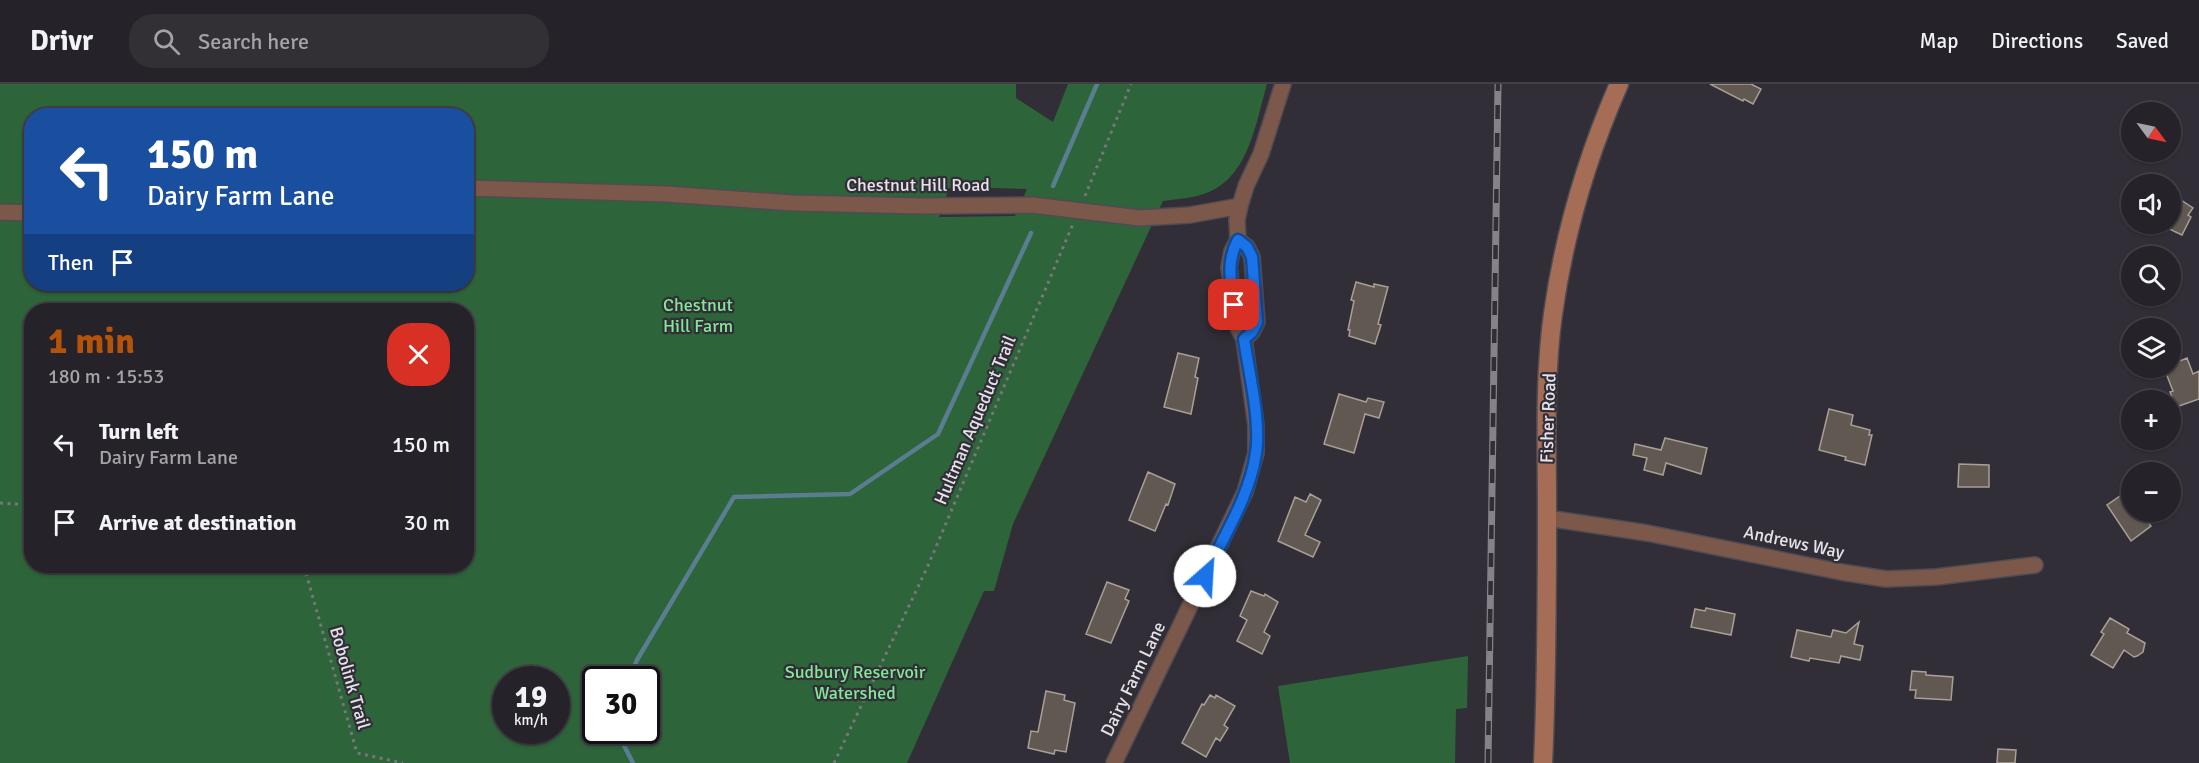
<!DOCTYPE html>
<meta charset="utf-8">
<style>
body{margin:0;font-family:Signika,sans-serif;background:#322f35;color:#f1f3f6;height:100vh;display:flex;flex-direction:column;font-size:22px;white-space:nowrap}
*{box-sizing:border-box;margin:0}
p{font-size:20px;color:#a4a4a8}
.icon{flex:none;width:33px;height:33px;fill:none;stroke:currentColor;stroke-width:2;stroke-linecap:round;stroke-linejoin:round}
.map{position:relative;flex:1;overflow:hidden}
.panel{position:absolute;left:24px;top:219px;width:450px;height:270px;display:flex;flex-direction:column;background:#262229;border-radius:24px;box-shadow:0 2px 4px #0004,0 0 0 2px #423f46}
.panel>*{flex:none}
.hud{position:absolute;left:24px;top:24px;width:450px;height:183px;border-radius:24px;box-shadow:0 2px 4px #0004,0 0 0 2px #423f46;background:#1a4fa0;color:#fff;overflow:hidden}
.needle{width:39px;rotate:123deg}
.buttons{position:absolute;left:2121px;top:18px;display:grid;gap:12px}
.buttons a{display:grid;place-items:center;width:60px;height:60px;border-radius:50%;background:#262229;box-shadow:0 2px 4px #0004,0 0 0 2px #423f46;font-size:30px}
.speed{position:absolute;left:492px;top:582px;display:flex;gap:12px;font-size:30px;font-weight:700;text-align:center}
.speed>*{display:grid;place-content:center;width:78px;height:78px;border-radius:50%;background:#262229;box-shadow:0 2px 4px #0004,0 0 0 2px #423f46;line-height:1}
.speed small{font-size:15px;font-weight:400}
.speed .limit{border:3px solid #111;border-radius:9px;background:#fff;color:#111}
.pin{position:absolute;display:grid;place-items:center;width:51px;height:51px;color:#fff;margin:-26px;border-radius:12px;box-shadow:0 3px 9px #0006}
.me{position:absolute;width:66px;margin:-33px;rotate:26deg;stroke-linejoin:round;filter:drop-shadow(0 0 4px #0008)}
.turn{display:flex;align-items:center;gap:21px;height:126px;padding:0 24px;font-size:27px}
.turn .icon{width:78px;height:78px;stroke-width:2.5}
.turn b{display:block;font-size:42px;line-height:51px}
.then{display:flex;align-items:center;height:57px;padding:0 24px;background:#0003;gap:12px;font-size:22px}
.round{display:grid;place-items:center;flex:none;width:63px;height:63px;border-radius:24px;background:#322f35}
.headline{display:flex;align-items:center;justify-content:space-between;height:102px;padding:0 24px}
h1{font-size:36px;font-weight:800;line-height:45px;color:#b45309}
ul{padding:0;list-style:none}
li{display:flex;align-items:center;gap:18px;height:78px;padding:0 24px}
li div{flex:1}
li b{display:block;font-size:22px}
li em{font-style:normal}
header{display:flex;align-items:center;gap:36px;box-sizing:border-box;height:84px;padding:0 30px;background:#262229;border-bottom:2px solid #423f46}
header strong{font-size:28px}
nav{display:flex;gap:33px;margin-inline-start:auto;font-size:21px}
.search{width:420px;height:54px;background:#322f35;display:flex;align-items:center;gap:15px;box-sizing:border-box;padding:0 21px;border-radius:24px;color:#a4a4a8;font-size:22px}
.map>svg:first-child{display:block}
</style>
<header>
<strong>Drivr</strong>
<div class="search"><svg class="icon" aria-label="search" viewBox="0 0 24 24"><circle cx="10" cy="10" r="6"/><path d="M15 15l6 6"/></svg>Search here</div>
<nav><a>Map</a><a>Directions</a><a>Saved</a></nav>
</header>
<div class="map">
<svg width="2199" height="679" viewBox="0 0 2199 679">
<rect width="100%" height="100%" fill="#322e37"/>
<path fill="#2d6439" fill-rule="evenodd" d="M0,0h1016v14l37,24 15,-38h199c-11,38 -18,91 -58,108 -14,6 -30,7 -46,9l-150,323 -19,67h-10l-77,172h-907zM32,32h434v168h-434zM964,103l63,2 -12,27 -76,1 10,-29zM32,226h434v256h-434zM506,596h50v50h-50zM596,596h50v50h-50z
M1468,572l-1,52 -11,1 -1,54h-165l-12,-77z"/>
<g fill="none" stroke-linecap="round" stroke-linejoin="round">
<path stroke="#5a7d92" stroke-width="4.5" d="M1053,102l44,-102
M629,596l8,-20 97,-163 116,-3 88,-60 93,-201
M616,646l17,33"/>
</g>
<path fill="#615951" stroke="#a89f96" stroke-width="1.5" d="M1710,0h41l10,5 -8,15 -9,-5 -1,2z
M2170,115l9,5 2,-4 12,8 -5,7 3,2 -9,18 -17,-8 2,-3h3z
M1356,198l18,5v-3l14,3 -10,37 3,1 -6,19 -26,-8 1,-6h-2l6,-29 -3,-1z
M1178,269l21,5 -4,19 3,1 -7,36 -27,-7z
M2187,274l6,16 6,-3v28l-23,8 -6,-15 3,-1 -9,-23h6v-3z
M1339,310l27,8 2,-4 16,4 -5,16 -14,-4 -11,39 -30,-9z
M1829,325l24,6 -2,10 19,5 -1,5h3l-7,30 -20,-5 1,-3 -27,-7z
M1665,354l42,10 -6,26 -35,-11 -3,12 -19,-5 3,-12 -14,-3 2,-11 26,6z
M1959,380l30,1v22h-31z
M1148,388l27,12 -7,21 -2,-1 -11,27 -26,-11z
M2132,404v24h9l10,14 -20,15 -24,-36z
M1310,410l11,6 -16,35 15,7 -7,15 -35,-16 17,-44 11,5z
M1107,498l22,8 -4,9 4,2 -18,42 -25,-9z
M1251,507l13,5 1,-2 13,8 -14,30 6,4 -8,18 -25,-13 10,-21 -7,-4z
M1706,524l29,6 -4,21 -40,-8 4,-18 10,2z
M2110,534l19,11 -2,4 18,10 -2,9 -6,4 -3,1 -10,-7 -11,18 -22,-13 13,-21 -3,-2z
M1859,538l-5,22 9,2 -3,14 -19,-4 -2,7 -29,-5 -1,3 -18,-4 6,-27 34,7 2,-7 13,3z
M1912,587l14,1v3l27,2 -2,23 -36,-2 1,-8h-6z
M1046,607l19,4 -1,5 11,3 -9,49 -11,-2 -1,4 -26,-6 3,-17 7,1z
M1210,611l5,3 1,-3 19,11 -11,19 4,3 -8,13 -4,-3 -10,19 -24,-14 20,-39 2,1z
M1998,665l18,1 -1,13h-18z"/>
<g fill="none" stroke-linecap="round" stroke-linejoin="round">
<defs>
<path id="street" d="M466,104l200,6 127,9 130,3 109,-1 108,13 50,-3 50,-9
M0,128l32,1
M1238,156l9,7 5,10 5,65 -5,10 -8,7 -8,-15 -7,-57 3,-16 6,-11 -1,-20 3,-14 6,-20 15,-32 22,-70
M1547,434l100,15 194,39 45,7 50,-2 99,-12
M1114,679l131,-271 11,-39v-27l-12,-87"/>
<path id="secondary" d="M1543,679c4,-85 4,-169 4,-254 0,-64 -3,-131 6,-195 11,-79 34,-157 66,-230"/>
</defs>
<use href="#street" stroke="#4f4b53" stroke-width="18"/>
<use href="#secondary" stroke="#4f4b53" stroke-width="21"/>
<path stroke="#79757d" stroke-width="3" stroke-dasharray="3 4.5" stroke-linecap="butt" d="M1085,112l46,-112
M0,419l32,2
M304,482l53,187 46,10
M834,679l93,-195 146,-344"/>
<use href="#street" stroke="#7c584a" stroke-width="15"/>
<use href="#secondary" stroke="#a66d56" stroke-width="18"/>
<defs>
<path id="rail" d="M1488,679l10,-679"/>
</defs>
<use href="#rail" stroke="#858289" stroke-width="7"/>
<use href="#rail" stroke="#322e37" stroke-width="4.5" stroke-dasharray="14" stroke-linecap="butt"/>
</g>
<g fill="none" stroke-linecap="round" stroke-linejoin="round">
<defs>
<path id="route" d="M1205,492c18,-39 45,-80 51,-123 5,-32 -7,-80 -12,-114l8,-7 5,-10 -5,-65 -5,-10 -9,-7c-12,21 -7,42 -4,65"/>
</defs>
<use href="#route" stroke="#114b97" stroke-width="15"/>
<use href="#route" stroke="#1a73e8" stroke-width="10"/>
</g>
<g text-anchor="middle" dominant-baseline="central" stroke-width="4.5" stroke-linejoin="round" paint-order="stroke">
<g font-size="18" fill="#e5e3e9" stroke="#322e37">
<text x="918" y="101">Chestnut Hill Road</text>
<text transform="translate(1548 334) rotate(-88)">Fisher Road</text>
<text transform="translate(975 336) rotate(-67)">Hultman Aqueduct Trail</text>
<text transform="translate(1794 458) rotate(12)">Andrews Way</text>
<text transform="translate(350 594) rotate(74)">Bobolink Trail</text>
<text transform="translate(1133 595) rotate(-64)">Dairy Farm Lane</text>
</g>
<g font-size="18" fill="#83e896" stroke="#322e37">
<text x="698" y="221">Chestnut<tspan x="698" dy="21">Hill Farm</tspan></text>
<text x="855" y="588">Sudbury Reservoir<tspan x="855" dy="21">Watershed</tspan></text>
</g>
</g>
</svg>
<div class="buttons">
<a><svg class="needle" viewBox="-14 -14 28 28"><path d="M0-13l5 13h-10z" fill="#e53935"/><path d="M0 13l5-13h-10z" fill="#a4a4a8"/></svg></a>
<a><svg class="icon" aria-label="sound" viewBox="0 0 24 24"><path d="M4 9h4l5-4v14l-5-4H4zM17 9q2 3 0 6"/></svg></a>
<a><svg class="icon" aria-label="search" viewBox="0 0 24 24"><circle cx="10" cy="10" r="6"/><path d="M15 15l6 6"/></svg></a>
<a><svg class="icon" aria-label="layers" viewBox="0 0 24 24"><path d="M12 4l9 5-9 5-9-5zM3 14l9 5 9-5"/></svg></a>
<a>+</a>
<a>−</a>
</div>
<div class="speed"><div>19<small>km/h</small></div><div class="limit">30</div></div>
<div class="pin" style="left:1234px;top:221px;background:#d93025"><svg class="icon" aria-label="arrive" viewBox="0 0 24 24"><path d="M6 21V4h12l-3 4 3 4H6"/></svg></div>
<svg class="me" style="left:1205px;top:492px" viewBox="-20 -20 40 40"><circle r="19" fill="#fff"/><path d="M0-13L10 11 0 6-10 11z" fill="#1a73e8"/></svg>
<div class="hud">
<div class="turn"><svg class="icon" aria-label="left" viewBox="0 0 24 24"><path d="M17 20v-9H6M10 6l-5 5 5 5"/></svg><div><b>150 m</b>Dairy Farm Lane</div></div>
<div class="then">Then<svg class="icon" aria-label="arrive" viewBox="0 0 24 24"><path d="M6 21V4h12l-3 4 3 4H6"/></svg></div>
</div>
<section class="panel">
<div class="headline"><div><h1>1 min</h1><p>180 m · 15:53</p></div><a class="round" style="background:#d93025;color:#fff"><svg class="icon" aria-label="close" viewBox="0 0 24 24"><path d="M6 6l12 12M18 6L6 18"/></svg></a></div>
<ul>
<li><svg class="icon" aria-label="left" viewBox="0 0 24 24"><path d="M17 20v-9H6M10 6l-5 5 5 5"/></svg><div><b>Turn left</b><p>Dairy Farm Lane</p></div><em>150 m</em></li>
<li><svg class="icon" aria-label="arrive" viewBox="0 0 24 24"><path d="M6 21V4h12l-3 4 3 4H6"/></svg><div><b>Arrive at destination</b></div><em>30 m</em></li>
</ul>
</section>
</div>
